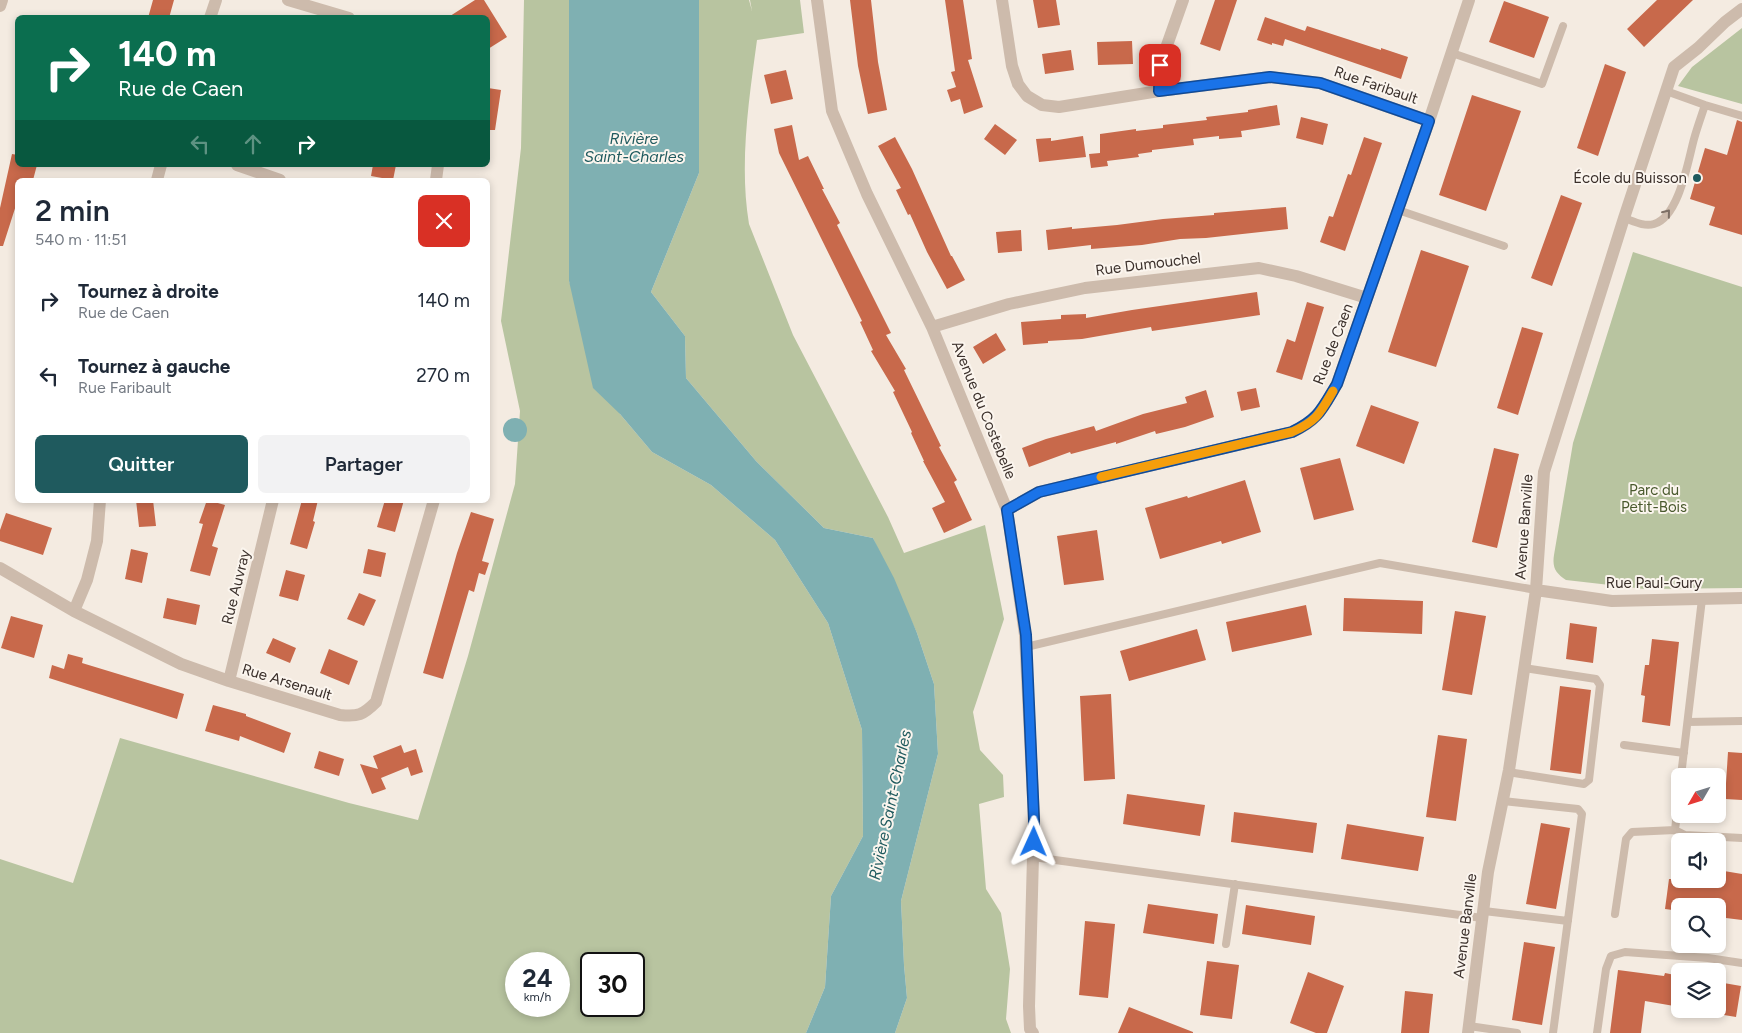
<!DOCTYPE html>
<html lang="fr">
<meta charset="utf-8">
<style>
body{margin:0;font-family:Figtree,sans-serif;background:#f2f2f3;color:#1f2937;height:100vh;display:flex;flex-direction:column;font-size:19px;white-space:nowrap}
*{box-sizing:border-box;margin:0}
p{font-size:16px;color:#747a83}
.icon{flex:none;width:28px;height:28px;fill:none;stroke:currentColor;stroke-width:2;stroke-linecap:round;stroke-linejoin:round}
.map{position:relative;flex:1;overflow:hidden}
.details{position:absolute;left:15px;top:178px;width:475px;height:325px;display:flex;flex-direction:column;background:#fff;border-radius:8px;box-shadow:0 2px 8px #0003}
.details>*{flex:none}
.hud{position:absolute;left:15px;top:15px;width:475px;height:152px;border-radius:8px;box-shadow:0 2px 8px #0003;background:#0b6e4f;color:#fff;overflow:hidden}
.needle{width:32px;rotate:231deg}
.tools{position:absolute;left:1671px;top:768px;display:grid;gap:10px}
.tools a{display:grid;place-items:center;width:55px;height:55px;border-radius:8px;background:#fff;box-shadow:0 2px 8px #0003;font-size:25px}
.speed{position:absolute;left:505px;top:952px;display:flex;gap:10px;font-size:25px;font-weight:700;text-align:center}
.speed>*{display:grid;place-content:center;width:65px;height:65px;border-radius:50%;background:#fff;box-shadow:0 2px 8px #0003;line-height:1}
.speed small{font-size:12px;font-weight:400}
.speed .limit{border:2px solid #111;border-radius:8px;background:#fff;color:#111}
.pin{position:absolute;display:grid;place-items:center;width:42px;height:42px;color:#fff;margin:-21px;border-radius:10px;box-shadow:0 2px 8px #0006}
.me{position:absolute;width:55px;margin:-28px;rotate:1deg;stroke-linejoin:round;filter:drop-shadow(0 0 4px #0008)}
.turn{display:flex;align-items:center;gap:18px;height:105px;padding:0 20px;font-size:22px}
.turn .icon{width:65px;height:65px;stroke-width:2.5}
.turn b{display:block;font-size:35px;line-height:42px}
.lanes{display:flex;align-items:center;height:48px;padding:0 20px;background:#0003;justify-content:center;gap:25px;direction:ltr}
.lanes .off{opacity:.35}
.round{display:grid;place-items:center;flex:none;width:52px;height:52px;border-radius:8px;background:#f2f2f3}
.summary{display:flex;align-items:center;justify-content:space-between;height:85px;padding:0 20px}
h1{font-size:30px;font-weight:600;line-height:38px}
.primary-button{display:flex;gap:10px;margin-top:auto;padding:10px 20px}
.primary-button a{flex:1;height:58px;border-radius:8px;background:#1f5a5e;color:#fff;font-size:20px;font-weight:600;line-height:58px;text-align:center}
.primary-button a+a{background:#f2f2f3;color:#1f2937}
ul{padding:0;list-style:none}
li{display:flex;align-items:center;gap:15px;height:75px;padding:0 20px}
li div{flex:1}
li b{display:block;font-size:19px}
li em{font-style:normal}
.map>svg:first-child{display:block}
</style>
<div class="map">
<svg width="1742" height="1033" viewBox="0 0 1742 1033">
<rect width="100%" height="100%" fill="#f4ebe1"/>
<path fill="#b8c4a0" fill-rule="evenodd" d="M524,0h45v281l51,133 32,38 59,33 64,55 53,83 34,107 1,106 -32,60 -6,91 -19,46h-806v-174l73,24 47,-145 229,65 69,17 50,-164 47,-172 5,-73 -19,-90 20,-173zM516,964h43v42h-43zM591,964h43v42h-43z
M699,0h50l3,11 -2,-11h50l4,33 -47,7c-8,59 -18,124 -8,184l44,111 95,182 16,36 81,-28 19,94 -31,93 7,38 23,25 1,22 -25,7 7,85 15,24 9,56 -4,50 5,14h-116l12,-35 -3,-33 -3,-64 37,-147 -4,-70 -17,-51 -44,-95 -49,-10 -68,-67 -70,-83 -1,-42 -34,-44 48,-119z
M1742,28v76l-64,-18 14,-19z
M1633,252l109,35v301l-97,1 -79,-9c-10,-7 -14,-12 -12,-25l19,-112z"/>
<path fill="#7fb0b2" d="M569,0h130v173l-48,119 34,44 1,42 70,83 68,67 49,10 21,40 23,55 17,51 4,70 -37,147 3,64 3,33 -12,35h-89l19,-46 6,-91 32,-60 -1,-106 -34,-107 -53,-83 -64,-55 -59,-33 -32,-38 -27,-26 -24,-107z
M503 430a12 12 0 1 1 24 0a12 12 0 1 1-24 0Z"/>
<path fill="#c8694b" d="M153,0h21l-5,18h-21z
M475,0h9l23,37 -19,12v-31h-41z
M850,0h21l7,62 9,48 -19,4 -10,-48z
M945,0h18l9,59 -4,1 15,47 -19,7 -4,-15 -9,3 -4,-12 9,-3 -5,-15 4,-1z
M1033,0h23l4,25 -22,3z
M1215,0h22l-17,51 -20,-7z
M1657,0h36l-49,47 -17,-18z
M1504,1l45,16 -15,41 -45,-16z
M1265,17l40,14 2,-5 74,24v-2l27,9 -7,22 -116,-40 -2,7 -11,-3v2l-15,-5z
M1132,41l1,23 -35,1 -1,-23z
M1071,50l3,20 -29,4 -3,-20z
M1605,64l21,8 -28,84 -21,-8z
M786,70l7,29 -22,5 -7,-29z
M488,88l13,2 -6,40h-7z
M1472,95l49,16 -35,100 -47,-16z
M1277,105l3,20 -39,6 1,6 -23,2v-3l-26,3 1,6 -42,5v2l-14,2 1,3 -32,4 1,5 -17,2 -2,-14 11,-1v-19l36,-5v2l27,-3v-3l44,-5 -1,-3 42,-5v-2z
M1301,117l27,7 -5,21 -27,-7z
M1737,120l5,2v113l-33,-10 6,-18 -25,-8 15,-51 22,7z
M995,124l22,16 -12,15 -21,-16z
M792,125l7,35 9,-4 16,33h-2l18,34 -3,2 54,108 -5,2 20,34 -2,1 37,76 -2,1 18,33 -3,2 18,38 -28,13 -12,-25 13,-6 -22,-41h1l-13,-28 1,-1 -19,-40 2,-1 -24,-40 2,-1 -13,-28 2,-1 -83,-168 -5,-24z
M1083,136l3,21 -47,5 -3,-23 15,-1v3z
M895,137l17,32 39,87h1l13,24 -18,9 -20,-37 -17,-38 -2,1 -12,-25 5,-2 -23,-42z
M1364,137l18,6 -37,108 -25,-9 9,-26 4,1 15,-43 3,1z
M12,154l6,1v10h19l-4,15h-15v19l-15,47h-3v-38z
M373,165h23l-3,15 -22,-4z
M1561,195l21,8 -30,83 -21,-8z
M1286,207l2,22 -82,9 -26,1 -38,6 -51,4v-4l-43,5 -2,-20 26,-3v2l45,-4 46,-6 51,-4v-2z
M1021,230l1,21 -24,2 -2,-21z
M1421,250l48,16 -33,101 -48,-15z
M1257,292l3,23 -108,16 -1,-4 -69,12 -34,2v2l-25,2 -2,-23 40,-3v-4l25,-1v4l46,-8z
M1307,302l17,5 -22,73 -26,-8 11,-33 8,3z
M1522,327l21,6 -25,82 -21,-7z
M996,333l10,17 -23,14 -10,-17z
M1256,388l4,19 -19,4 -4,-19z
M1206,390l8,27 -29,10 -29,7 -1,-3 -39,13v-2l-45,12 -1,-2 -41,15 -7,-19 24,-9 48,-13 2,5 47,-17 44,-11 -2,-6z
M1371,405l48,17 -15,42 -48,-18z
M1494,448l25,6 -22,94 -25,-6z
M1340,458l14,52 -40,10 -14,-52z
M1245,480l16,52 -39,12 -1,-3 -61,18 -15,-51 42,-12 1,2z
M136,500h17l3,26 -17,1z
M207,500l18,5 -13,41 6,2 -8,28 -20,-5 13,-47 -4,-1z
M302,500h16l-5,21 2,1 -8,27 -17,-5z
M385,500h19l-9,32 -18,-5z
M471,512l23,7 -12,42 7,2 -4,12 -6,-2 -5,19 -5,-2 -26,89 -20,-6 34,-120z
M6,513l46,15 -9,27 -43,-14v-11z
M1097,530l7,50 -40,5 -7,-49z
M131,549l17,4 -6,30 -17,-4z
M368,549l18,4 -5,24 -18,-4z
M286,570l19,5 -7,26 -19,-5z
M359,593l17,7 -12,26 -17,-7z
M167,598l33,7 -4,20 -33,-7z
M1344,598l79,3 -1,33 -79,-3z
M1306,605l6,30 -80,17 -6,-30z
M1455,611l31,5 -14,79 -30,-5z
M11,616l32,9 -9,33 -33,-10z
M1570,623l27,4 -4,36 -27,-4z
M1197,629l9,31 -77,21 -9,-30z
M273,638l23,10 -6,15 -24,-10z
M1652,639l27,3 -9,84 -28,-4 3,-26 -4,-1 4,-30h4z
M329,649l29,12 -9,24 -29,-12z
M68,654l15,4 -1,5 102,31 -7,25 -128,-41 3,-13 12,4z
M1560,686l31,4 -10,84 -31,-4z
M1111,694l4,85 -31,2 -4,-85z
M213,705l33,9v2l45,17 -7,20 -44,-17 -1,5 -34,-10z
M1438,735l29,4 -11,82 -30,-4z
M401,745l3,8 12,-4 7,23 -12,4 -3,-9 -27,11 5,11 -14,5 -12,-30 18,5 -5,-13z
M319,751l25,8 -5,17 -25,-8z
M1728,752l14,1v47l-17,-1z
M1127,794l78,11 -5,31 -77,-12z
M1234,812l83,11 -4,30 -82,-11z
M1541,823l29,5 -14,81 -30,-5z
M1347,824l77,13 -6,34 -77,-12z
M1718,870l24,4v46l-24,-3v-11h-38v5l-15,-2 4,-30h49z
M1148,904l70,10 -4,30 -71,-11z
M1246,905l69,11 -4,29 -69,-11z
M1085,921l30,3 -7,74 -29,-3z
M1524,942l31,5 -13,78 -30,-5z
M1207,961l32,4 -7,54 -32,-4z
M1618,970l46,6 1,-3 15,3v31l-35,-6 -4,32h-31z
M1308,972l36,14 -17,47h-11l-26,-10z
M1718,982l23,4 -5,31 -18,-3z
M1405,991l28,3 -4,39h-28z
M1129,1007l64,25v1h-75z"/>
<g fill="none" stroke-linecap="round" stroke-linejoin="round">
<path stroke="#cdbbac" stroke-width="8" d="M1452,53l90,31 21,-58
M1666,91l39,14 37,11
M1398,210l106,36
M1624,218c9,3 20,9 30,6 25,-7 34,-63 40,-85 3,-11 7,-22 11,-34
M1026,647l354,-84 156,27
M1688,722l54,-1
M1624,745l60,8
M1508,772l76,12 5,-4 11,-95 -4,-6 -72,-11
M1681,776l21,-177
M1503,801l75,8 4,5 -29,219
M1675,830l10,5 57,3
M1033,857l449,61
M1484,911l84,10
M1615,914l11,-75 6,-7 43,-2 5,-44
M1226,944l9,-60
M1469,1026l48,7
M1597,1033l9,-64 5,-13 14,-4 83,6 34,5"/>
<path stroke="#cdbbac" stroke-width="12" d="M288,0l61,18
M817,0l15,111 35,83 65,133 75,183 18,125 9,184 -5,187 1,23 3,4
M1002,0l10,66 6,18 9,12 15,9 17,2 100,-16 111,-14 50,6 109,38
M210,18l6,-18
M1159,91l1,-26 23,-65
M237,165l43,15
M157,180l4,-15
M436,180l2,-15
M932,327l77,-23 76,-16 174,-20 37,8 71,22
M1007,510l32,-18 253,-60c27,-12 30,-23 45,-48l92,-263 40,-121
M0,568l74,43 107,53 48,17 111,34c18,2 23,0 36,-13l58,-202
M1536,590l76,11 130,-3
M74,611l13,-31 10,-39 3,-41
M229,681l44,-181
M1468,1033l20,-161 21,-102 27,-180 8,-118 80,-254 50,-151 24,-19 27,-26 17,-13"/>
<path stroke="#cdbbac" stroke-width="12" d="M0,6l2,-6"/>
</g>
<defs><path id="oneway-chevron" d="M-2-3.5L2.5 0L-2 3.5" fill="none" stroke-width="1.6" stroke-linecap="round" stroke-linejoin="round" transform="scale(1.25)"/></defs>
<use stroke="#7d6f65" href="#oneway-chevron" transform="translate(1667 213) rotate(-51)"/>
<g fill="none" stroke-linecap="round" stroke-linejoin="round">
<defs>
<path id="route" d="M1034,842v-22l-8,-185 -19,-125 32,-18 253,-60c27,-13 30,-23 45,-48l92,-263 -109,-38 -50,-6 -111,14 1,-26"/>
</defs>
<use href="#route" stroke="#114b97" stroke-width="12"/>
<use href="#route" stroke="#1a73e8" stroke-width="9"/>
<path stroke="#f59e0b" stroke-width="9" d="M1101,477l191,-45c25,-11 28,-19 41,-41"/>
</g>
<circle fill="#1f5a5e" stroke="#fbf5ee" stroke-width="2" cx="1697" cy="178" r="5"/>
<g text-anchor="middle" dominant-baseline="central" stroke-width="4" stroke-linejoin="round" paint-order="stroke">
<g font-size="15" fill="#3b302b" stroke="#fbf5ee">
<text transform="translate(1376 85) rotate(19)">Rue Faribault</text>
<text transform="translate(1148 264) rotate(-7)">Rue Dumouchel</text>
<text transform="translate(1333 344) rotate(-69)">Rue de Caen</text>
<text transform="translate(984 410) rotate(68)">Avenue du Costebelle</text>
<text transform="translate(1524 527) rotate(-86)">Avenue Banville</text>
<text x="1654" y="583">Rue Paul-Gury</text>
<text transform="translate(236 587) rotate(-76)">Rue Auvray</text>
<text transform="translate(287 682) rotate(17)">Rue Arsenault</text>
<text transform="translate(1465 926) rotate(-83)">Avenue Banville</text>
</g>
<g font-size="15" fill="#3b302b" stroke="#fbf5ee" text-anchor="end">
<text x="1687" y="178">École du Buisson</text>
</g>
<g font-size="15" fill="#4a5a2e" stroke="#fbf5ee">
<text x="1654" y="490">Parc du<tspan x="1654" dy="17">Petit-Bois</tspan></text>
</g>
<g font-size="16" font-style="italic" fill="#1f5a5e" stroke="#fbf5ee">
<text x="634" y="138">Rivière<tspan x="634" dy="18">Saint-Charles</tspan></text>
<text transform="translate(890 805) rotate(-78)">Rivière Saint-Charles</text>
</g>
</g>
</svg>
<div class="tools">
<a><svg class="needle" viewBox="-14 -14 28 28"><path d="M0-13l5 13h-10z" fill="#e53935"/><path d="M0 13l5-13h-10z" fill="#747a83"/></svg></a>
<a><svg class="icon" aria-label="sound" viewBox="0 0 24 24"><path d="M4 9h4l5-4v14l-5-4H4zM17 9q2 3 0 6"/></svg></a>
<a><svg class="icon" aria-label="search" viewBox="0 0 24 24"><circle cx="10" cy="10" r="6"/><path d="M15 15l6 6"/></svg></a>
<a><svg class="icon" aria-label="layers" viewBox="0 0 24 24"><path d="M12 4l9 5-9 5-9-5zM3 14l9 5 9-5"/></svg></a>
</div>
<div class="speed"><div>24<small>km/h</small></div><div class="limit">30</div></div>
<div class="pin" style="left:1160px;top:65px;background:#d93025"><svg class="icon" aria-label="arrive" viewBox="0 0 24 24"><path d="M6 21V4h12l-3 4 3 4H6"/></svg></div>
<svg class="me" style="left:1034px;top:842px" viewBox="-20 -20 40 40"><path d="M0-17L14 15 0 8-14 15z" fill="#1a73e8" stroke="#fff" stroke-width="4"/></svg>
<div class="hud">
<div class="turn"><svg class="icon" aria-label="right" viewBox="0 0 24 24"><path d="M7 20v-9h11M14 6l5 5-5 5"/></svg><div><b>140 m</b>Rue de Caen</div></div>
<div class="lanes"><svg class="icon off" aria-label="left" viewBox="0 0 24 24"><path d="M17 20v-9H6M10 6l-5 5 5 5"/></svg><svg class="icon off" aria-label="ahead" viewBox="0 0 24 24"><path d="M12 20V5M6 11l6-6 6 6"/></svg><svg class="icon" aria-label="right" viewBox="0 0 24 24"><path d="M7 20v-9h11M14 6l5 5-5 5"/></svg></div>
</div>
<section class="details">
<div class="summary"><div><h1>2 min</h1><p>540 m · 11:51</p></div><a class="round" style="background:#d93025;color:#fff"><svg class="icon" aria-label="close" viewBox="0 0 24 24"><path d="M6 6l12 12M18 6L6 18"/></svg></a></div>
<ul>
<li><svg class="icon" aria-label="right" viewBox="0 0 24 24"><path d="M7 20v-9h11M14 6l5 5-5 5"/></svg><div><b>Tournez à droite</b><p>Rue de Caen</p></div><em>140 m</em></li>
<li><svg class="icon" aria-label="left" viewBox="0 0 24 24"><path d="M17 20v-9H6M10 6l-5 5 5 5"/></svg><div><b>Tournez à gauche</b><p>Rue Faribault</p></div><em>270 m</em></li>
</ul>
<div class="primary-button"><a>Quitter</a><a>Partager</a></div>
</section>
</div>
